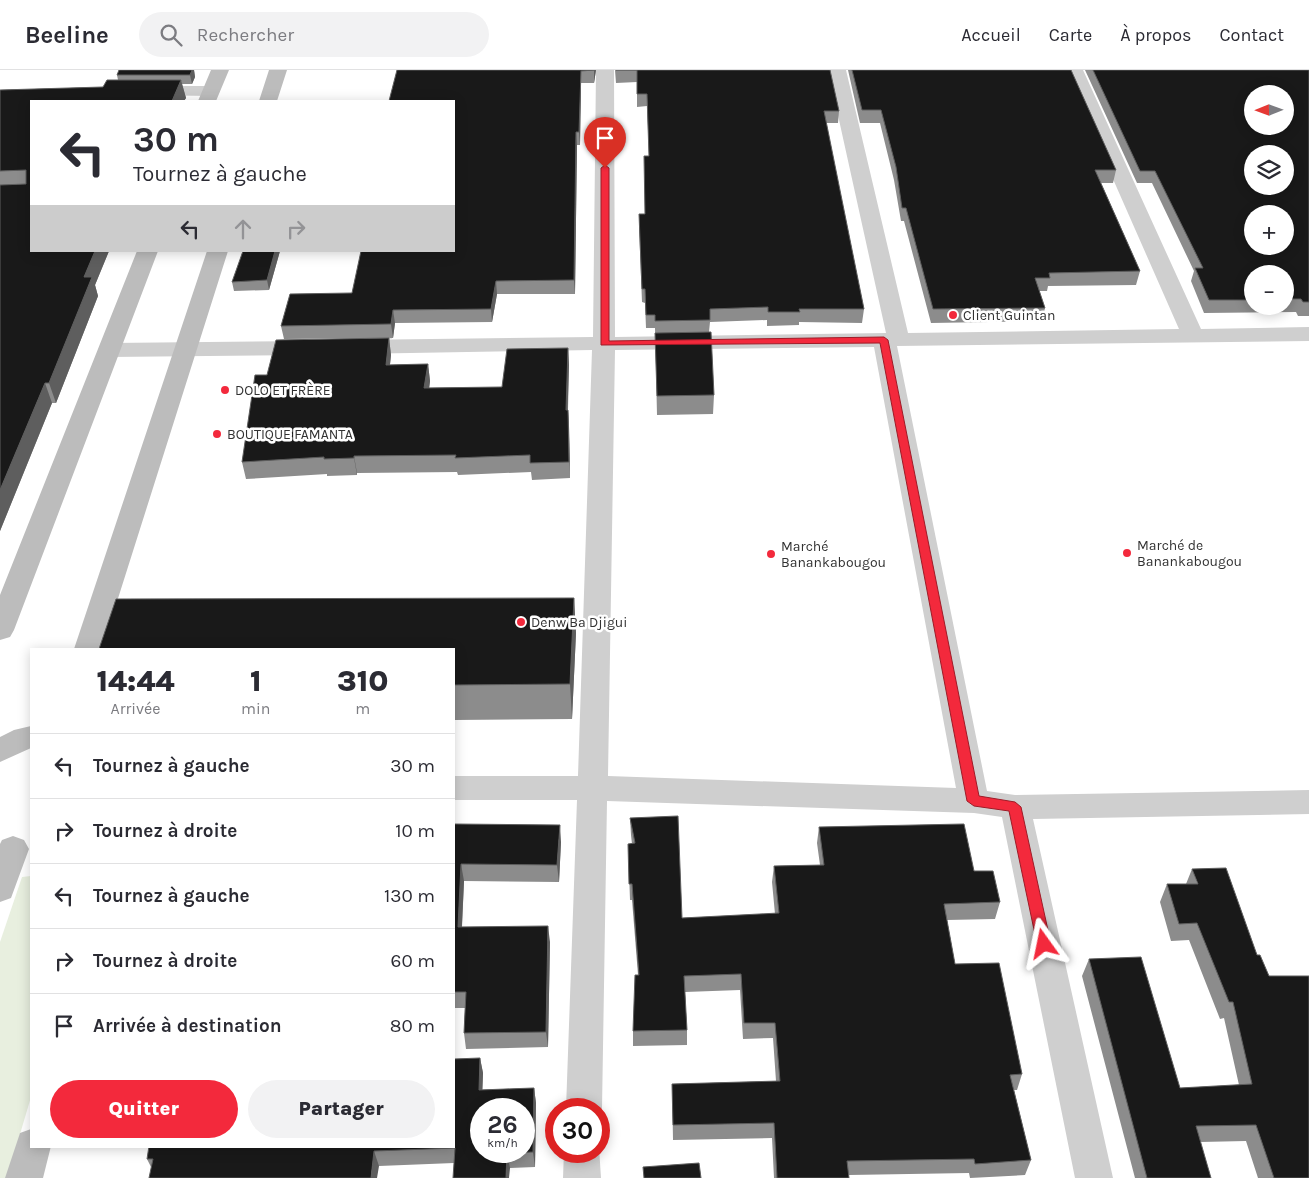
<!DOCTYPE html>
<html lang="fr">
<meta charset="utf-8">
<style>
body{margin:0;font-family:Karla,sans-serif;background:#f2f2f3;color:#2b2b33;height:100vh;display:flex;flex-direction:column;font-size:19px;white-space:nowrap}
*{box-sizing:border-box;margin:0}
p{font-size:16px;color:#7c7c81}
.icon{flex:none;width:28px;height:28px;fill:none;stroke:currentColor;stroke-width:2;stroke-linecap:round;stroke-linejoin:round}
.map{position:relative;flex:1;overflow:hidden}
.panel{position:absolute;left:30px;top:578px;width:425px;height:500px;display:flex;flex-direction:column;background:#fff;border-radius:0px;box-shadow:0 2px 12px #0003}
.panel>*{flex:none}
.hud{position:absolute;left:30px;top:30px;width:425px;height:152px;border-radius:0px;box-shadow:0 2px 12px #0003;background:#fff;color:#2b2b33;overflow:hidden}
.needle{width:32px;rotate:269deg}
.controls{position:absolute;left:1244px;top:15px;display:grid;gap:10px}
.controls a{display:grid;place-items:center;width:50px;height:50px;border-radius:50%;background:#fff;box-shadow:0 2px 12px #0003;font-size:25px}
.speed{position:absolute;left:470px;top:1028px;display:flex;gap:10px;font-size:25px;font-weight:700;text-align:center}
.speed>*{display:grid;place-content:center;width:65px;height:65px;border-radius:50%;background:#fff;box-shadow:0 2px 12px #0003;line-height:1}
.speed small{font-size:12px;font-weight:400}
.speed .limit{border:8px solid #d22;background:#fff;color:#111}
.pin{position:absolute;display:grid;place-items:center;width:42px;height:42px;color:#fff;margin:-51px -21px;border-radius:50% 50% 50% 0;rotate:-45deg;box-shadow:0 0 5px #0007}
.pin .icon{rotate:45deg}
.me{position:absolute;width:55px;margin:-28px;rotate:348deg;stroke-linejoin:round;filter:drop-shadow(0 0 4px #0008)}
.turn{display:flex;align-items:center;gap:18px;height:105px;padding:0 20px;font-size:22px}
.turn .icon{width:65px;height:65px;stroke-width:2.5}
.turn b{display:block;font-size:35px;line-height:42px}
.lanes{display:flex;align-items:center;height:48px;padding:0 20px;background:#0003;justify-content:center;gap:25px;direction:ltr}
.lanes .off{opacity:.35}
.eta{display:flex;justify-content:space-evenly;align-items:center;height:85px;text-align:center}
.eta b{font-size:30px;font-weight:800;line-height:35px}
.action{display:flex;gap:10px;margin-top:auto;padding:10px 20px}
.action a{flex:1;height:58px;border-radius:30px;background:#f3293c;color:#fff;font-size:20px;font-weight:800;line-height:58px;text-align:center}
.action a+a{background:#f2f2f3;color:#2b2b33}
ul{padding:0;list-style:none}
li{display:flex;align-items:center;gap:15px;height:65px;padding:0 20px;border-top:1px solid #e1e1e2}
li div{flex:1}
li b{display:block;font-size:19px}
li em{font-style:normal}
header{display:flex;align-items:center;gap:30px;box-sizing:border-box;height:70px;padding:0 25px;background:#fff;border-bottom:1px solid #e1e1e2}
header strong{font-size:24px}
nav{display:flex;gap:28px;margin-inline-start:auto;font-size:18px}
.search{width:350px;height:45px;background:#f2f2f3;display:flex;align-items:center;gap:12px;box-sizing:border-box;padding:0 18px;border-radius:28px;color:#7c7c81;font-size:19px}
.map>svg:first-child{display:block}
</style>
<header>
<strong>Beeline</strong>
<div class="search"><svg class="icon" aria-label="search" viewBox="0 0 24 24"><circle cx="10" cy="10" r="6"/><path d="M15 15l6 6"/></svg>Rechercher</div>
<nav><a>Accueil</a><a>Carte</a><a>À propos</a><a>Contact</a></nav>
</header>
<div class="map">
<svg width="1309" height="1108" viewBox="0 0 1309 1108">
<rect width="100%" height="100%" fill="#fff"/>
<path fill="#e8efdf" d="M31,806v221l-24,81h-7v-236l22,-65z"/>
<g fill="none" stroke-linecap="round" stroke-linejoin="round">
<path fill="#cfcfcf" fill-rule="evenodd" d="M596,0h18l1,267 271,-4 -58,-263h18l62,263 271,-4 -114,-259h18l118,259 108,-2v14l-412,5 90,445 28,4 294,-5v24l-276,5 80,359h-38l-73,-361 -28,-4 -367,-12 -5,308 -3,8v-8h-33l11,-309h-123v-24h124l14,-426 -239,4 -8,-2 -3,-5 3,-5 8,-2 240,-3zM874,277l82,441 -348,-12 7,-426z
M148,16h63l6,1 3,4 -3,4 -6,1 -69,-1 -3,-4 3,-4z
M310,271l8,2 3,5 -3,5 -8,2 -200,2 -8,-2 -3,-5 3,-5 8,-2z
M599,1077l2,31h-38l1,-27h35z"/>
<path fill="#bcbcbc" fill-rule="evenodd" d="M211,0h18l-13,31h-18z
M269,0h18l-10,31h-18z
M137,181h21l-144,379 -4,7 -10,3v-45z
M207,181h21l-126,398h-28z
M31,656v22l-31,14v-25l14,-7z
M13,766l11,4 5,9 -18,49 -11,4v-58l2,-4z
M31,1059v17h20l-8,32h-38l15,-45z"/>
</g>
<path fill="#8c8c8c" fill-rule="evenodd" d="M194,0l1,7 -3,7h-10l4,14 -2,3h-153v150h78l-14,34 3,11 -42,107h-4l-52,128v-441l103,-3 15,-7 -1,-5z
M397,0h199l-2,13h-13l-1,62h-3l-2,149h-78l-5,28 -97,1 -2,15 -109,1 -3,-13 71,-33 102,-42z
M615,0h215l9,41 -1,12h-12l38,186 -2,14 -63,-1v3l-32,1v-6l-57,2 -1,10 5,63 -1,19 -56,1 -2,-87h-9l-1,-25 -3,-1 -3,-75v-13h6l4,-58 -2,-50 -10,1v-25l-21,1z
M848,0h223l45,100 -3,13h-12l39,88 -4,14 -88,1 -1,5h-8l6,17 -3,13 -111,2 -27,-102h-3l-7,-41 -14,-57h-20z
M1085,0h224v246h-11l-2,-4 -92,1 -13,-32 3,-10 -42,-88h-15zM1252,204h33v32h-33z
M280,181l-11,39 -35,1 -2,-9z
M389,268l2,17 -1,10 38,-1 2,17 -1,7 73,-1 66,-39 1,17 -1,45 1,16 1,52 -38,2 -1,-8 -73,3 -1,-3 -100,1v2l-30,1v-2l-81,5 -4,-17 25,-87z
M574,528l2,35 -4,86 -118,1v-71z
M630,748l52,100 93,-4 -3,-32 2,-16 46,-1 -3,-22 2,-16 155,44 26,31 -5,17 -48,1 8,44 67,110 -5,16h-3l17,70 -6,15 -55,3 -1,-5 -120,2v3h-75l-2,-40 -99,2 -1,-56 104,-3 -3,-43 -30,1 -3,-49 -55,2 2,38v15l-54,1v-15l5,-56 -6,-75h-2l-2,-56h4l-1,-9z
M454,754l107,18 -2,40 -95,-1 -2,46 88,15 -2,105 -82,2 -2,-16 1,-25h-11z
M1192,799l117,309h-51l-12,-37 -46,1 11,36h-76l-53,-202 7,-17 91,129 59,-3 -15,-67 -4,1 -31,-79 -18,1 -11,-39 7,-18h19z
M480,988l3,15 -1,17 52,-2 2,15 -1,64 -25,1 -56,-5 -75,3 -228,1 -4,-8z"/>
<path fill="#5e5e5e" d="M192,0h2l1,7 -3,7 -2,-9z
M594,0h2l-2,13z
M581,1v12l-1,62 -1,-13z
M181,10l5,18 -2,3h-12z
M576,62l1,13 -2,149 -1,-14z
M95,181h14l-14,34 3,11 -42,107 -7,-20 35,-106z
M275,181h5l-11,39 -2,-10z
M496,211l1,13 -5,28 -1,-13z
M393,240l2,13 -2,15 -2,-14z
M389,268l2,17 -3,26 -2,-16z
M568,278l1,17 -2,62 -1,-17z
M428,294l2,17 -3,24 -3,-17z
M45,313l7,20 -52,128v-41z
M568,340l1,16 1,52 -1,-16z
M354,386l3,17v2l-3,-17z
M574,528l2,35 -4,86 -2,-35z
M560,755l1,17 -2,40 -2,-17z
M461,794l3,17 -3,63 -3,-17z
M548,856l2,16 -2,105 -2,-15z
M480,988l3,15 -1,32 -3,-15z
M534,1018l2,15 -1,64 -2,-15z
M374,1081l5,15 -2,12h-6z
M507,1083l3,15 -1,10h-3z"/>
<path fill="#191919" stroke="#5e5e5e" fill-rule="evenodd" d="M119,0h73l-2,5h-73z
M397,0h197l-13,1 -2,61h-3l-2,148 -78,1 -5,28 -98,1 -2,14 -110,2 9,-32 62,-1 9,-42h93v-150h-65z
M616,0h214l9,41h-15l40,198h-65l1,3h-32v-5l-58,2v11l-55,1v-6h-9l-1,-26h-3l-3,-75h6l-1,-58h5l-2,-62h-10v-24z
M852,0h219l45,100h-21l45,101 -91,2 1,5h-15l10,30 -112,1 -27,-101h-4l-6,-41 -15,-57h-19z
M1093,0h216v232h-6l-2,-3h-16v-25h-33v26h-43l-14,-32h8l-48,-97h-15zM1252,24h33v32h-33zM1252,84h33v32h-33zM1252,144h33v32h-33z
M107,10h74l-9,21h-141v150h64l-11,26h8l-43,106h-4l-45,107v-305l26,-1v-14l-26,1v-81l103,-3z
M243,181h32l-8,29 -35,2z
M711,262l3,63 -57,1 -2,-63z
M389,268l-3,27 42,-1 -4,24 78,-1 5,-38 61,-1 -2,62h2l1,52 -39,1v-8l-75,3 1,-3 -102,1v2l-30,1v-2l-82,5 13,-87h12l9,-35z
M574,528l-4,86 -116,1v-36h-355l17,-50z
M678,746l4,102 97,-5 -5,-47 50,-1 -5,-38 145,-3 10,47h19l7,31 -56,2 11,60 44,-1 23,111 -12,1 21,85 -56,4 -1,-5 -127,2 2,17h-72l-3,-55 -101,2 -1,-41 108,-3 -5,-58h-31l-3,-49 -57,2 3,54 -54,1 2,-56h4l-7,-91h-3l-1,-40 7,-1 -5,-25z
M454,754l106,1 -3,40 -96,-1 -3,63 90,-1 -2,106 -82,1 2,-41h-12z
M1226,798l31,87h3l9,21h40v202h-35l-18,-53 -60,1 15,52h-64l-58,-219 52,-2 39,131 72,-4 -19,-82h-4l-32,-79 -18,1 -12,-40h31l-6,-15z
M480,988l-1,32 55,-2 -1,64 -26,1 -1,25h-53l2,-30 -81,3 -3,27h-222l4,-19h-6l2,-13h305v-87zM481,1039h43v42h-43z
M699,1093l2,15h-57l-1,-11z"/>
<path fill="#f3293c" stroke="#9e1b27" d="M605,95l4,3v173l275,-4 4,3 91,456 36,6 6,5 30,137 -2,4h-10l-2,-4 -28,-133 -35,-5 -7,-5 -87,-458 -279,2v-177z"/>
<g fill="#f3293c" stroke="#fff" stroke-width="2">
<circle cx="953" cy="245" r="5"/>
<circle cx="225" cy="320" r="5"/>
<circle cx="217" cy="364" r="5"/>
<circle cx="1127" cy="483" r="5"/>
<circle cx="771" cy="484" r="5"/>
<circle cx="521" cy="552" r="5"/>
</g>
<g text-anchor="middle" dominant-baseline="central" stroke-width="5" stroke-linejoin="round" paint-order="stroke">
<g font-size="14" fill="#323232" stroke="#fff" text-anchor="start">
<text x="963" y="245">Client Guintan</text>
<text x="235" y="320">DOLO ET FRÈRE</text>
<text x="227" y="364">BOUTIQUE FAMANTA</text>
<text x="1137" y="475">Marché de<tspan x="1137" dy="16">Banankabougou</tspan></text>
<text x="781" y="476">Marché<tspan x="781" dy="16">Banankabougou</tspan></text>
<text x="531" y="552">Denw Ba Djigui</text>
</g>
</g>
</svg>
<div class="controls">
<a><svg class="needle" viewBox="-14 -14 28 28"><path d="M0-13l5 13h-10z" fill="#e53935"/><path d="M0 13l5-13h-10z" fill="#7c7c81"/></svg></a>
<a><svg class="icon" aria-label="layers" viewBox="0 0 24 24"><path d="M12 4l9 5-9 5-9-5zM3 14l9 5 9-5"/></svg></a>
<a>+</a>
<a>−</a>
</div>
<div class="speed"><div>26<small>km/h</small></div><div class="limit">30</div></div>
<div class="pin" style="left:605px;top:98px;background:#d93025"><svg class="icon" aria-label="arrive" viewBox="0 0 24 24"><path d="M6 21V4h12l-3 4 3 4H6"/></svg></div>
<svg class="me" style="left:1044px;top:874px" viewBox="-20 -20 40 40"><path d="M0-17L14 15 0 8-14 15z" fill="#f3293c" stroke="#fff" stroke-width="4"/></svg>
<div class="hud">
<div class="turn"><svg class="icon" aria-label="left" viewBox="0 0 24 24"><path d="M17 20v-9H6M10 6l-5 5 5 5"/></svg><div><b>30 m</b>Tournez à gauche</div></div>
<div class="lanes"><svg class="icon" aria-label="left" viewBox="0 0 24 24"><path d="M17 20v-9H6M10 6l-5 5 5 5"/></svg><svg class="icon off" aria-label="ahead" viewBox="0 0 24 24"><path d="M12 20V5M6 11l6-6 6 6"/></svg><svg class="icon off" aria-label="right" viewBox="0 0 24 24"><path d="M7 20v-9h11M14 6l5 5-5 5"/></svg></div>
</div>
<section class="panel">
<div class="eta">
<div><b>14:44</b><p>Arrivée</p></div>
<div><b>1</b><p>min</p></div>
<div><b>310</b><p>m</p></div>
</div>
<ul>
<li><svg class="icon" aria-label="left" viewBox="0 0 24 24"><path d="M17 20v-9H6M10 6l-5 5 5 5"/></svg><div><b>Tournez à gauche</b></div><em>30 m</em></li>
<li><svg class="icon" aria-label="right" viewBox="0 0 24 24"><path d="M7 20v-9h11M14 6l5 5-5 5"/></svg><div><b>Tournez à droite</b></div><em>10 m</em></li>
<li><svg class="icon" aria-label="left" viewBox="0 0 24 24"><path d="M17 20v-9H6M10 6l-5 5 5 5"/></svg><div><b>Tournez à gauche</b></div><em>130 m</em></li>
<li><svg class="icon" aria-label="right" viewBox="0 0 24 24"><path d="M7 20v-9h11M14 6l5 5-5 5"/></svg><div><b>Tournez à droite</b></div><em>60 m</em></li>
<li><svg class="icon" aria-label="arrive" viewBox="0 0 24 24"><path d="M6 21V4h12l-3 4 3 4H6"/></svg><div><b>Arrivée à destination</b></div><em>80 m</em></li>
</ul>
<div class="action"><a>Quitter</a><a>Partager</a></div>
</section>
</div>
